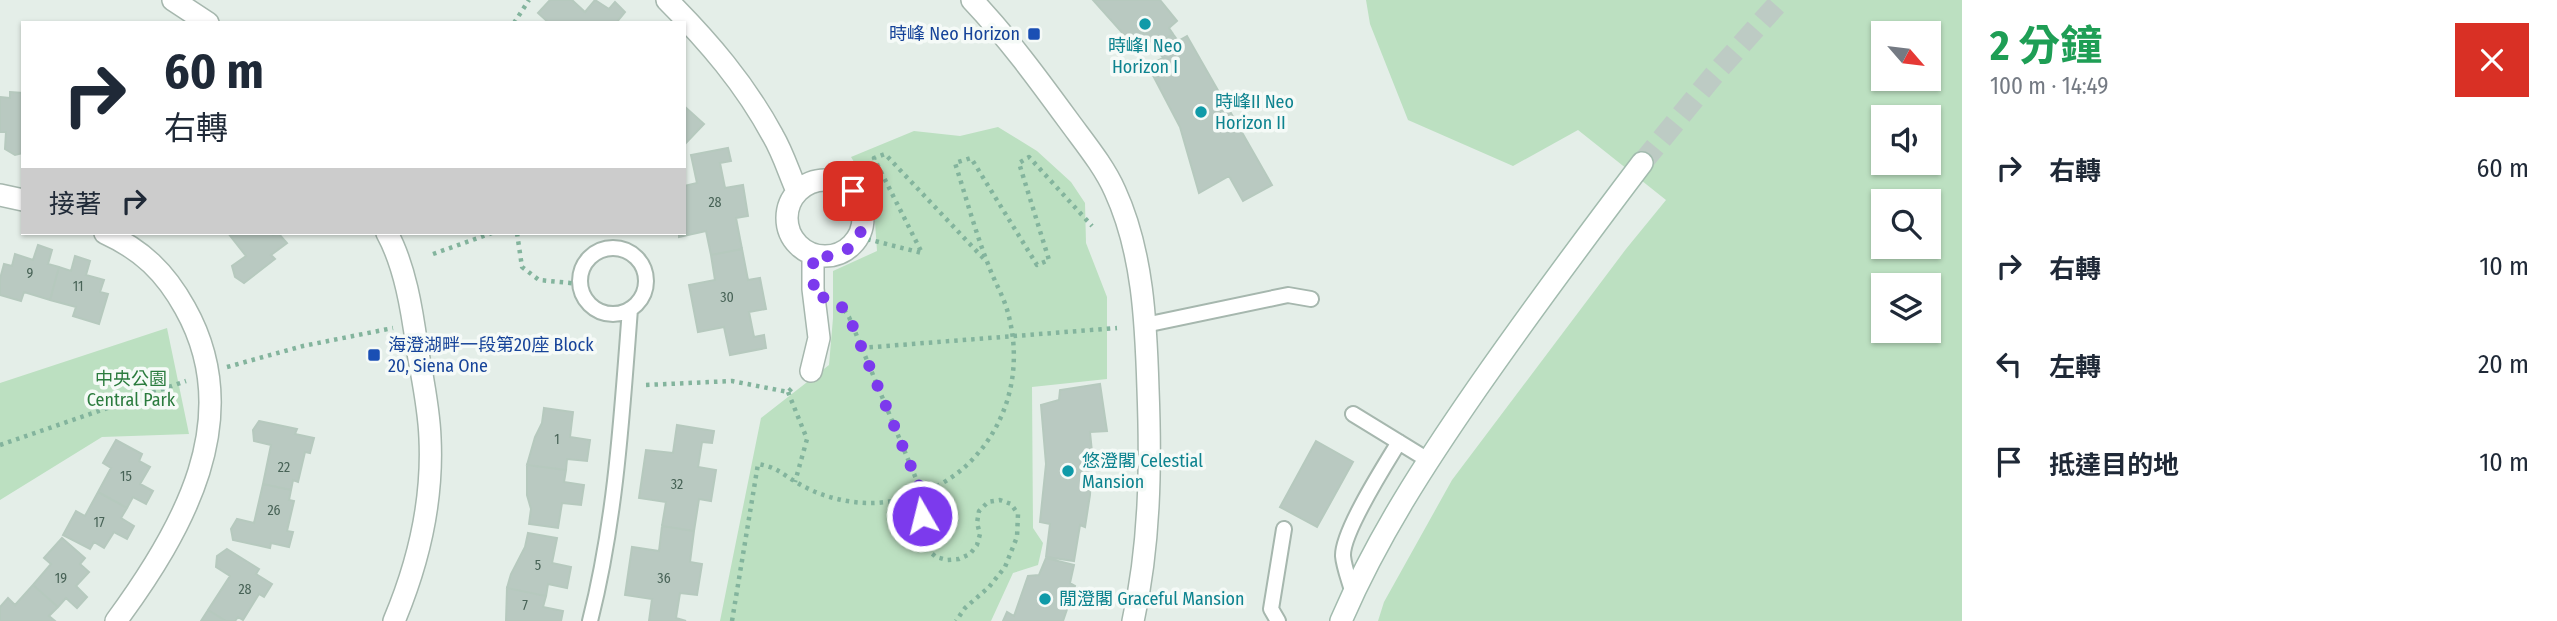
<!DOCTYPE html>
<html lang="zh-TW">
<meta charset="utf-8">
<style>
body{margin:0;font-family:"Fira Sans Condensed","Noto Sans TC",sans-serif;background:#f2f2f3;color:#1f2937;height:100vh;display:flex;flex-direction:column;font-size:26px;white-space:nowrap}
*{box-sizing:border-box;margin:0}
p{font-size:23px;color:#747a83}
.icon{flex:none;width:38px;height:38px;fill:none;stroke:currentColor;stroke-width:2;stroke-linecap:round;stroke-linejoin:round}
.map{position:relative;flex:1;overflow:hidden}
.drawer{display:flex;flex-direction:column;background:#fff;width:595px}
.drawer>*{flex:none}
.hud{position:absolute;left:21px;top:21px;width:665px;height:214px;border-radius:0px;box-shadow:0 2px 5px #0004;background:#fff;color:#1f2937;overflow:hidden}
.needle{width:46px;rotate:118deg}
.buttons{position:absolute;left:1871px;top:21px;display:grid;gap:14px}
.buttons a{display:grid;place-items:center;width:70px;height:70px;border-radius:0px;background:#fff;box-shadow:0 2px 5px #0004;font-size:35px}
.pin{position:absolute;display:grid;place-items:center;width:60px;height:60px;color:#fff;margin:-30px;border-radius:14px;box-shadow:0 4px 10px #0006}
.me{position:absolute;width:77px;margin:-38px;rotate:352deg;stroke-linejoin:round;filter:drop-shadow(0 0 5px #0008)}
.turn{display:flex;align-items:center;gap:24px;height:147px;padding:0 28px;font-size:32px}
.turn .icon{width:91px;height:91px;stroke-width:2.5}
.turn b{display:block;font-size:49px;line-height:60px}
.then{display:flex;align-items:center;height:66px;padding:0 28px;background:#0003;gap:14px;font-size:26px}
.round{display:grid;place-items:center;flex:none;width:74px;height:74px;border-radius:0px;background:#f2f2f3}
.overview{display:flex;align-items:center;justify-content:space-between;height:119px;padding:0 28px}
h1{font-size:42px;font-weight:700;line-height:52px;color:#1e9e55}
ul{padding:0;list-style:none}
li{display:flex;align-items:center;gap:21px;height:98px;padding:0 28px}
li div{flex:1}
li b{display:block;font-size:26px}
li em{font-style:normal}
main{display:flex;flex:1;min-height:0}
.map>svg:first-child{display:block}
</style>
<main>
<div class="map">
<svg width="1962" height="621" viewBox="0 0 1962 621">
<rect width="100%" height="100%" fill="#e4eee8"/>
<path fill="#bce0c1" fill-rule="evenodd" d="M1366,0h596v621h-584l6,-19 68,-122 174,-231 40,-49 -88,-70 -65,36 -105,-46 -38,-96zM1883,33h45v46h-45zM1883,117h45v46h-45zM1883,201h45v46h-45zM1883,285h45v46h-45z
M998,127l39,24 34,31 14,21 1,40 21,54v82l-75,8 1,141 10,15 -5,22 -25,8 -22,48h-271l41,-203 68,-53 4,-47v-47l44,-20 -4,-58 -22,-36 63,-26 46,5z
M167,328l22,106 -87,3 -102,63v-117z"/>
<path fill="#b9c9c1" stroke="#b6c9be" stroke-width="2" d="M550,0h22l13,12 10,-12 14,9 6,-7 10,10 -9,11h-67l-11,-10z
M1093,0h67l17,21 -8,7 4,6 -18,13 -8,-11 -12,11z
M1173,34l5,7 9,-5 85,149 -29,16 -14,-25 -30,17 -19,-66 -32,-61 15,-8 -8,-11z
M10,92l13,1v60l-8,2 -10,-6 1,-17h-6v-35l10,1z
M684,106l20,18 -20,21z
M728,148l3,13 -11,2 5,25 18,-3 5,31 -12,2 6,31 -31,6 -5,-24 -27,6v-4h5v-47l13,-3 -6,-28z
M228,233h43l2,2 5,-2 9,10 -16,12 4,4 -31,24 -9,-6 -3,-11 14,-10z
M38,245l14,5 -4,14 11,3 -9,33 -26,-8 -3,9 -21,-6v-16l4,-15 8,2 3,-12 18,6z
M742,249l6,31 12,-2 6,31 -17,3 5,25 10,-2 2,13 -36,7 -6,-28 -26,5 -9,-47 26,-5 -4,-25z
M75,256l15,5 -4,14 18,5 -4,12 8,2 -9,30 -26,-8 3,-9 -26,-7 9,-33 12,4z
M1100,384l7,47 -17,1 2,20 -2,43 -5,32 -5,-2 -6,36 -28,-4 4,-33 -10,-2 6,-58 -5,-59 18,-5 1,-10z
M544,408l29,4 -3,25 20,3 -3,21 -20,-2 -1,11 -39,-5 8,-28 7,-14z
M259,421l38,8 -2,5 19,4 -4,15 -5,-1 -7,30 -5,-2 -2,10 -28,-6 8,-39 -17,-4 -1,-11z
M677,425l37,6 -2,12 -10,-1 -4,25 18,3 -5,31 -12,-2 -5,32 -32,-5 4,-24 -27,-4 7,-48 27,3z
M116,440l26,14 -3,7 11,6 -10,17 13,7 -7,13 -13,-7 -6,11 -29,-16 13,-24 -8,-5z
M1316,441l37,21 -36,65 -37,-20z
M527,465l39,5 -2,12 20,3 -3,20 -19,-2 -4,25 -29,-4 2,-15 -4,-14z
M263,484l28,6 -2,10 5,1 -7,30 6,1 -4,15 -18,-4 -1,5 -37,-8 -2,-11 6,-10 17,4z
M98,492l29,16 -6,10 13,8 -7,13 -13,-7 -10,16 -10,-6 -4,7 -27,-14 13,-24 9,5z
M662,526l32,5 -4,31 12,2 -5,31 -17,-2 -4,25 10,3h-37l3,-22 -27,-4 7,-48 27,4z
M528,533l29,5 -5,25 19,4 -4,21 -19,-4 -2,12 -39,-8 4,-14 14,-27z
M62,538l23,20 -5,6 9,8 -13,14 11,11 -10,11 -11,-10 -8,9 -25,-22 18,-21 -7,-6z
M227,549l32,20 -3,5 16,10 -8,13 -5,-3 -16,26 -5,-3 -3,4h-9l-18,-11 22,-34 -14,-9 1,-11z
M1046,558l28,7 -4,18 5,3 -12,35h-60l4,-9 7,4 14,-40 11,-1z
M33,585l25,22 -9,9 6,5h-55v-14l8,-9 7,7z
M507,588l39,8 -3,11 20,4 -2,10h-55z
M208,610l18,11h-25z"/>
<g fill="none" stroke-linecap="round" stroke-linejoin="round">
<path stroke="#bdcbc4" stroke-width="21" stroke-dasharray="21 10" stroke-linecap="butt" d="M1642,163l72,-88 67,-75"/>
<defs>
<path id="service" d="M580 281a33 33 0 1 1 66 0a33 33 0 1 1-66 0Z
M1145,325l143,-30 23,4
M1353,414l75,46
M1353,594c-3,-12 -9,-26 -10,-38 -1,-24 42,-91 56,-114
M590,621c26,-102 32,-208 40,-312
M1278,621l-7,-12 13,-80"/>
<path id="minor" d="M667,0c41,41 78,84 106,136 10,17 16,37 24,55
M787 218a38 38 0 1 1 76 0a38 38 0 1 1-76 0Z
M0,195l23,5
M105,233c37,17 60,39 80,75 62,110 -2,222 -69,313
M811,371l8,-33 -6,-49v-33"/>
<path id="tertiary" d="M173,0l35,23
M972,0c36,38 66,79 96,120 16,22 36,46 47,71 28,61 31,132 33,198 3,77 2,156 -15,232
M387,233c18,33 25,77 30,114 5,30 12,60 13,91 3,62 -12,126 -36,183"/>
<path id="secondary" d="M1341,621c36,-84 85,-159 137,-234 53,-76 108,-150 164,-224"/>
</defs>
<use href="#service" stroke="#a6b7ae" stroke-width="18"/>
<use href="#minor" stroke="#a6b7ae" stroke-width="24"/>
<use href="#tertiary" stroke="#a6b7ae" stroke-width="24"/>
<use href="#secondary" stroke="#a2bbae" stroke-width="24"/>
<path stroke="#83b49d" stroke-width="4.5" stroke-dasharray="3.5 5" stroke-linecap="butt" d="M514,23l15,-23
M517,233l5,34 17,13 41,4
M859,237l63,16 -48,-95 11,-4 99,105
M433,254l59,-21
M839,303l10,14 73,176v46l6,11 8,7 11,3 12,-1 11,-5 7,-9 3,-11 -3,-11 2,-12 9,-9 12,-2 11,4 7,10 -1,23 -12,30 -16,20 -24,21 -9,13
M861,348l256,-20
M227,367l76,-21 90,-18
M646,385l86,-4 56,11 6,-6
M788,392l19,47 -12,43
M0,445l186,-64
M732,621l26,-157c18,3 23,9 38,18 21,13 46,20 70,21 36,1 76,-14 102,-39 41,-40 55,-96 40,-151 -4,-16 -14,-32 -20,-49 -13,-33 -22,-67 -33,-101l16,-5 66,107 12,-5 -30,-97 10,-6 63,69"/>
<use href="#service" stroke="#fff" stroke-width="14"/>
<use href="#minor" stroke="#fff" stroke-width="21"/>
<use href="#tertiary" stroke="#fff" stroke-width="21"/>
<use href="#secondary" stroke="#fff" stroke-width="21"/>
</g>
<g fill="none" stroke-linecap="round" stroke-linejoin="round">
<path stroke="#7c3aed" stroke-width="12" stroke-dasharray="0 21.6" d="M853,191c23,36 2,70 -40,65l1,41c18,0 26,5 35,20l73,176v23"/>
</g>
<g fill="#0f9aa8" stroke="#f5faf7" stroke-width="2.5">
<circle cx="1145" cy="24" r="7"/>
<circle cx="1201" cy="112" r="7"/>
<circle cx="1068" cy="471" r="7"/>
<circle cx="1045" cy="599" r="7"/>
</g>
<g fill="#1a4fb4" stroke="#f5faf7" stroke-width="2.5">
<rect x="1027" y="27" width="14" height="14" rx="3.5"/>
<rect x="367" y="348" width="14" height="14" rx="3.5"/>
</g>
<g text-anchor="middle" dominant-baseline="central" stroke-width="7" stroke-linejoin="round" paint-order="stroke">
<g font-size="14" fill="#486357">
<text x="715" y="202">28</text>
<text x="30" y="273">9</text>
<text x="78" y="286">11</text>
<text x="727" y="297">30</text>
<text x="557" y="439">1</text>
<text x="284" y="467">22</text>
<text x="126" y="476">15</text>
<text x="677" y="484">32</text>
<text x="274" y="510">26</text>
<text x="99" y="522">17</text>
<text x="538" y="565">5</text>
<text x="61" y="578">19</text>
<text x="664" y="578">36</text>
<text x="245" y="589">28</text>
<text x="525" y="605">7</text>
</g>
<g font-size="18" fill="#164399" stroke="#f5faf7" text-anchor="end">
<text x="1020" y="34">時峰 Neo Horizon</text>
<text x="388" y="345" text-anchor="start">海澄湖畔一段第20座 Block<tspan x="388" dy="21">20, Siena One</tspan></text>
</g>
<g font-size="18" fill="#0d838f" stroke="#f5faf7" text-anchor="start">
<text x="1145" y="46" text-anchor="middle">時峰I Neo<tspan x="1145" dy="21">Horizon I</tspan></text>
<text x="1215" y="102">時峰II Neo<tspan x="1215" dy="21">Horizon II</tspan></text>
<text x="1082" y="461">悠澄閣 Celestial<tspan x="1082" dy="21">Mansion</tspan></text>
<text x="1059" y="599">閒澄閣 Graceful Mansion</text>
</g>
<g font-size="18" fill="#2a7b3d" stroke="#f5faf7">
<text x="131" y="379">中央公園<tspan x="131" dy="21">Central Park</tspan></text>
</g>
</g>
</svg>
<div class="buttons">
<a><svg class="needle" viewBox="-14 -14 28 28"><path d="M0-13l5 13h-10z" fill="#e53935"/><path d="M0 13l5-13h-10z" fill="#747a83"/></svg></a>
<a><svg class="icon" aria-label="sound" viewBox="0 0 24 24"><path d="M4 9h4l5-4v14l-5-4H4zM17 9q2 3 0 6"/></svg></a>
<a><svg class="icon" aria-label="search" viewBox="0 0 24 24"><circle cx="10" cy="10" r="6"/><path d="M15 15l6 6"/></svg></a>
<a><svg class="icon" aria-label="layers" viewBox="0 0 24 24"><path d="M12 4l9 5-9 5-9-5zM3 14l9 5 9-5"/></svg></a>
</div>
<div class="pin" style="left:853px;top:191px;background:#d93025"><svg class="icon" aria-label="arrive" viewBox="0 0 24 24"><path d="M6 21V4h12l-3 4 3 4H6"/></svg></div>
<svg class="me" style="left:922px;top:516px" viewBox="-20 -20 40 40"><circle r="17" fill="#7c3aed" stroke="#fff" stroke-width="3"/><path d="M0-11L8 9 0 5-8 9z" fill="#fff"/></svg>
<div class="hud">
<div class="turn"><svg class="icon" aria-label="right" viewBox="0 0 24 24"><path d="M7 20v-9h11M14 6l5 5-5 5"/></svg><div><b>60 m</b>右轉</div></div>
<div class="then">接著<svg class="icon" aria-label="right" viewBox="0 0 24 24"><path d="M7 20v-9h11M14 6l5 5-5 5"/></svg></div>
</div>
</div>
<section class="drawer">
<div class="overview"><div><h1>2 分鐘</h1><p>100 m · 14:49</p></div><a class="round" style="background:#d93025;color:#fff"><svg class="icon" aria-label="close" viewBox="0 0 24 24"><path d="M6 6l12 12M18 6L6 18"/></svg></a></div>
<ul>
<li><svg class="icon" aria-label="right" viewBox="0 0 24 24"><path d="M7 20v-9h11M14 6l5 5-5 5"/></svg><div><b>右轉</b></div><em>60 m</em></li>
<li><svg class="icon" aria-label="right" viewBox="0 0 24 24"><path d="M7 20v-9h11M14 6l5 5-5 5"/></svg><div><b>右轉</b></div><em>10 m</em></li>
<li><svg class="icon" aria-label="left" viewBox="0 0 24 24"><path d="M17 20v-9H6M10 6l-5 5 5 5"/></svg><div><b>左轉</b></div><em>20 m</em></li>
<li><svg class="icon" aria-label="arrive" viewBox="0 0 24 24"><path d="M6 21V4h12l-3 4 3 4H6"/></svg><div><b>抵達目的地</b></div><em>10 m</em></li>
</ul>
</section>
</main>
